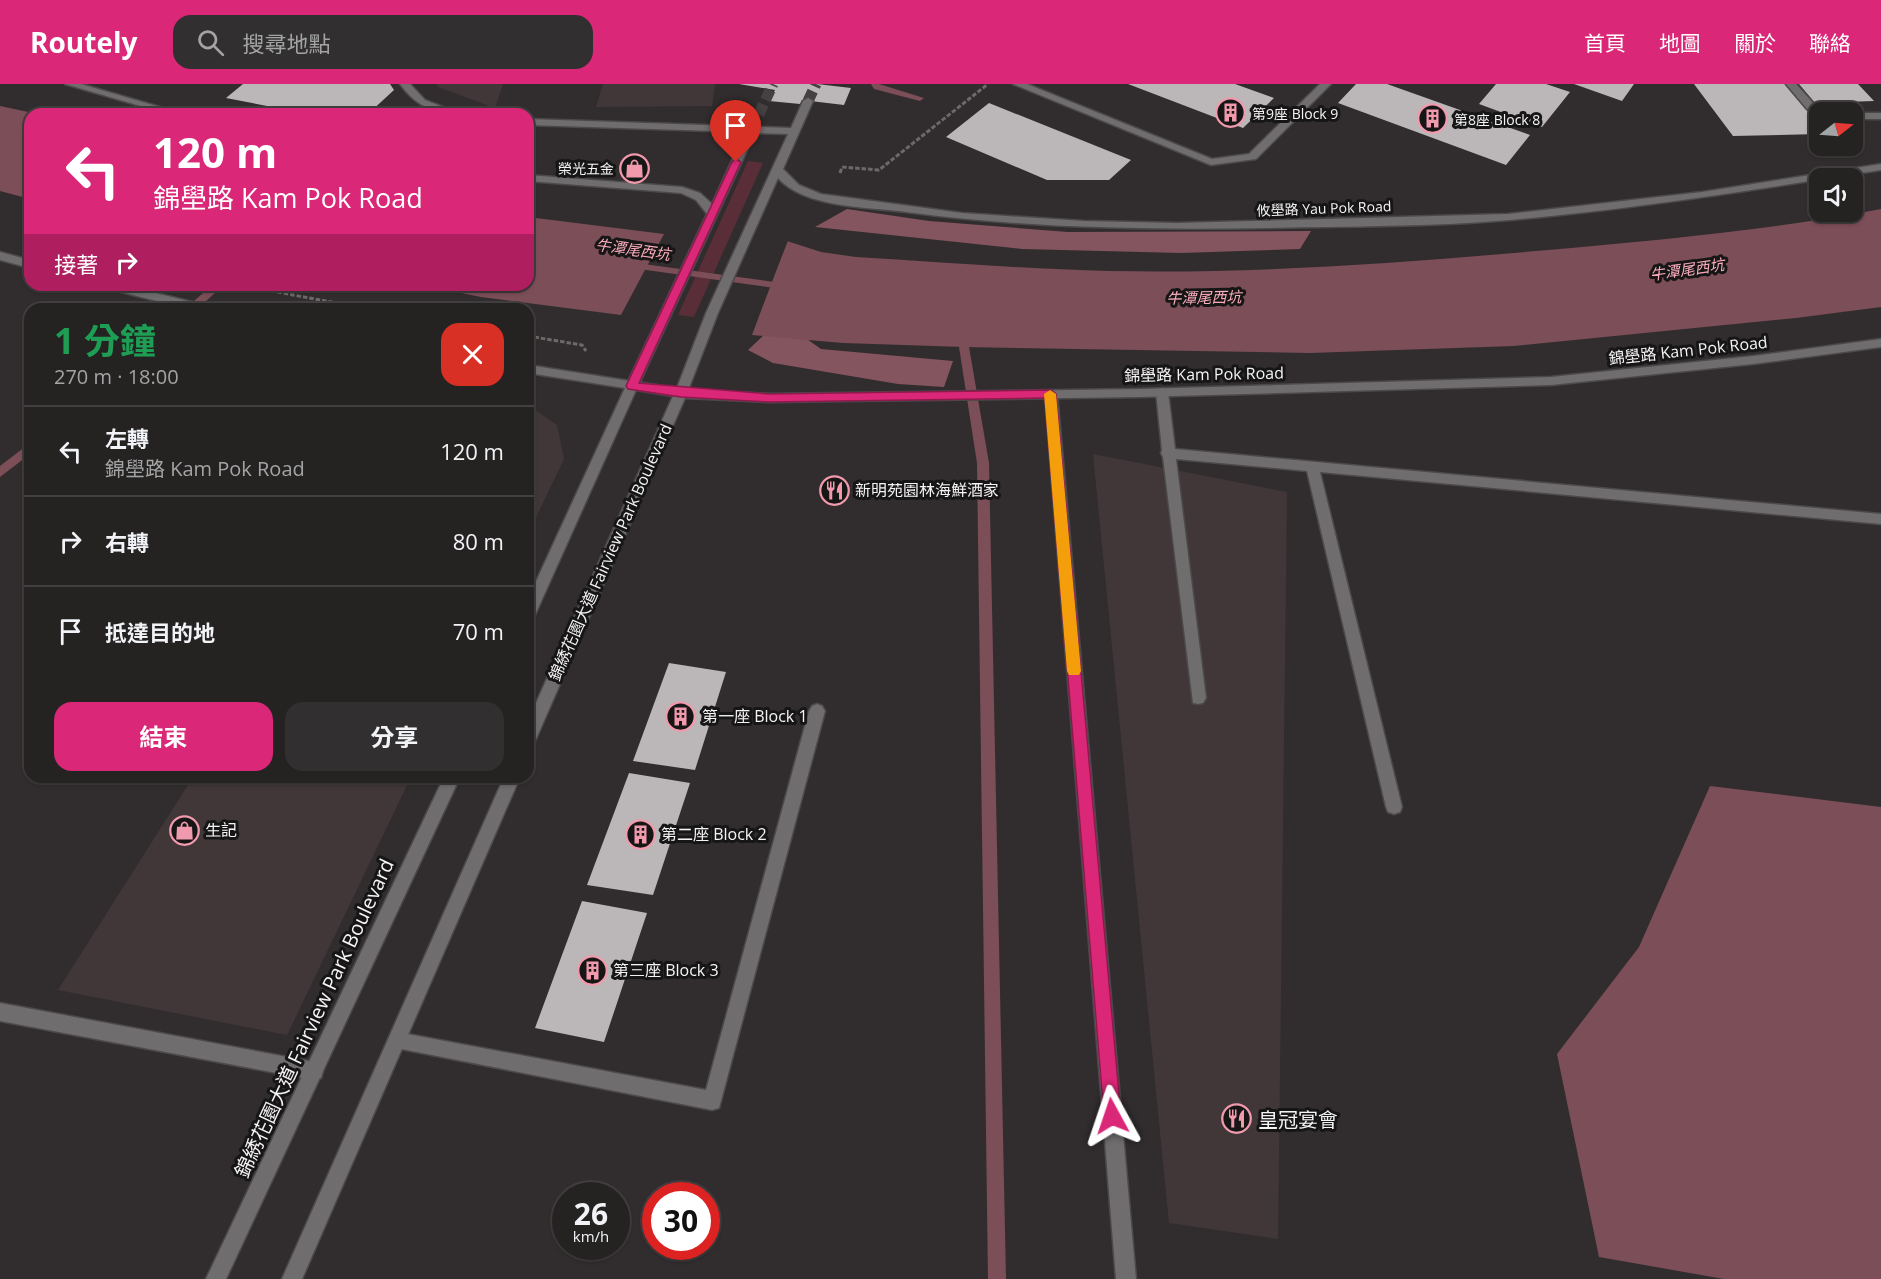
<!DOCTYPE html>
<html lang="zh-TW">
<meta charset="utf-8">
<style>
body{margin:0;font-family:"Open Sans","Noto Sans TC",sans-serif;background:#312f2f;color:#f1f3f6;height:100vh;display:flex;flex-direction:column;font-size:22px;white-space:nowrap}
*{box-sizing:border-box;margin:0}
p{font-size:20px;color:#a3a4a5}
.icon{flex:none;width:33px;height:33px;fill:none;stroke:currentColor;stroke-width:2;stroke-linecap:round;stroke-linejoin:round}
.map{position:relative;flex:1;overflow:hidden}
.side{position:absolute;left:24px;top:219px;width:510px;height:480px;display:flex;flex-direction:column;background:#252222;border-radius:18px;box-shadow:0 2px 4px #0004,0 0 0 2px #423f40}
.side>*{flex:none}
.top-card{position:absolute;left:24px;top:24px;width:510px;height:183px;border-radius:18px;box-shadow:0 2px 4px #0004,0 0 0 2px #423f40;background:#db2777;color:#fff;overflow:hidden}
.needle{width:39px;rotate:73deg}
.controls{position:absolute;left:1809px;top:18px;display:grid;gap:12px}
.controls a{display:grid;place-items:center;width:54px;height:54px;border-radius:12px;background:#252222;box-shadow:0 2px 4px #0004,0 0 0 2px #423f40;font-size:30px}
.speed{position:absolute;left:552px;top:1098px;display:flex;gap:12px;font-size:30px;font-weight:700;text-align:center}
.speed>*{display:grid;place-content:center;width:78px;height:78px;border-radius:50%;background:#252222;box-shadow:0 2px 4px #0004,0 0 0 2px #423f40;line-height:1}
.speed small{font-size:15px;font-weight:400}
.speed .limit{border:9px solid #d22;background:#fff;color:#111}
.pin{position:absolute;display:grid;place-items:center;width:51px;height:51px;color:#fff;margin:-62px -26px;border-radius:50% 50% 50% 0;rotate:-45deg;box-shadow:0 0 6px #0007}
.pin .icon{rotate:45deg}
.me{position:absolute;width:66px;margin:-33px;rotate:355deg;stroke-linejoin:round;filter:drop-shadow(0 0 4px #0008)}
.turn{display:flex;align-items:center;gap:21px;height:126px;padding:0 30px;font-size:27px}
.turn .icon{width:78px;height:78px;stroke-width:2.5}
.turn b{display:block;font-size:42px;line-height:51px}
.then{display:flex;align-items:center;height:57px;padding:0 30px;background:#0003;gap:12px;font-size:22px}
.round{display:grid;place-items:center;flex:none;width:63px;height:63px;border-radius:18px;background:#312f2f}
.overview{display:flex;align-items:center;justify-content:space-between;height:102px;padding:0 30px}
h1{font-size:36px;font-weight:700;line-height:45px;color:#1e9e55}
.cta{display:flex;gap:12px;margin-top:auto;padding:12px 30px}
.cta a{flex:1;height:69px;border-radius:18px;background:#db2777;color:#fff;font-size:24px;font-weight:700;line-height:69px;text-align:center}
.cta a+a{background:#312f2f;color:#f1f3f6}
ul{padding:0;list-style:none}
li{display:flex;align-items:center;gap:18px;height:90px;padding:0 30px;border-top:2px solid #423f40}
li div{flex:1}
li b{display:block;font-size:22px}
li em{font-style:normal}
header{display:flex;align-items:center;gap:36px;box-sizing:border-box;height:84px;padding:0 30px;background:#db2777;color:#fff}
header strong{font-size:28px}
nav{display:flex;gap:33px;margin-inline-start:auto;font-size:21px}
.search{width:420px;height:54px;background:#312f2f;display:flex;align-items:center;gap:15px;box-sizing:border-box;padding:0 21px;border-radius:18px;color:#a3a4a5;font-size:22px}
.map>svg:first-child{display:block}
</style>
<header>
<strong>Routely</strong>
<div class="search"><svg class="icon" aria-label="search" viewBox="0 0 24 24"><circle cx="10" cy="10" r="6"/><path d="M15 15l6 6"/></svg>搜尋地點</div>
<nav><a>首頁</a><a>地圖</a><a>關於</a><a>聯絡</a></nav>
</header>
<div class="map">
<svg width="1881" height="1195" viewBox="0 0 1881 1195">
<rect width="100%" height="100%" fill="#312d2e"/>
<path fill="#413738" d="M437,0h66l-8,24 -57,-21z
M603,0h112l-3,22 -116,1z
M528,321l29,20 7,34 -36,75z
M1093,370l194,38 -9,747 -109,-16z
M193,693h218l-124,258 -229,-45z"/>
<path fill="#592e38" d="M748,77l15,2 -69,154 -16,-2z"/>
<path fill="#84555f" d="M847,125l82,12 139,11 243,-1 -11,18 -119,4 -159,-4 -207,-22z
M780,236l41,29 132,12 -9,26 -46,-3 -125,-21 -25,-13z"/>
<path fill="#7c4e58" d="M0,22l38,8h-8v85l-30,-8z
M1881,125v98l-85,11 -282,28 -204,7 -346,-6 -121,-4 -91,-8 35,-94 34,11 35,5c85,5 169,12 253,14 147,3 293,-8 439,-21 111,-10 223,-20 333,-41z
M528,133l136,17 -43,81 -140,-18 -59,-12h106z
M1710,702l171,21v472h-157l-125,-22 -42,-203 82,-107z"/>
<path fill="#312d2e" d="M786,154h3l-39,100 -1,-4z"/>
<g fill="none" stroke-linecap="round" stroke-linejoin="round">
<path fill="#7c4e58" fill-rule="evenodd" d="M871,0h8l45,14 -4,3 -46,-12z
M629,178l160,22 5,3 -5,3 -164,-23v-4z
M212,201h12l-27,24h-12z
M964,259l5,4 20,116 17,816h-18l-11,-816 -18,-116z
M30,359v11l-30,23v-11z"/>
</g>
<path fill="#bbb7b8" d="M243,0h147l4,6 -26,24h-59l-83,-16z
M739,0h78l34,4 -7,17 -42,-5 -2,4 -31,-3 6,-11z
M1128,0h107l39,14 -31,30z
M1356,0h31l143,51 -24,30 -168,-62z
M1496,0h50l24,8 -28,35 -63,-23z
M1574,0h60l-12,17z
M1694,0h91l35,42v8l-87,2z
M1799,0h59l16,17 -59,2z
M989,19l142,57 -22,20h-62l-101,-43z
M669,579l57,9 -31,98 -62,-9z
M629,689l61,10 -37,112 -66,-10z
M582,817l65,12 -43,129 -69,-14z"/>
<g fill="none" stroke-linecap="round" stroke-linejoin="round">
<path stroke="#454142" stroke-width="11" stroke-dasharray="11 5" stroke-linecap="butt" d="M808,17l8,-17
M752,45l21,-45"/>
<defs>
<path id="service" d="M1786,0h10l19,21 10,7h-5v4l-13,-7z
M1852,29h29v6h-29z
M1162,304l6,4 7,57 706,65v10l-561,-52 82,335 -2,5 -6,2 -6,-2 -2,-5 -79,-336 -131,-12 30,239 -3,5 -5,1 -5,-1 -30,-246 -2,-4 1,-3 -6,-58z
M817,620l5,2 3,5 -106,397 -7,2 -321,-63 -3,-6 3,-6 6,-3 309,58 103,-379 3,-5z
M0,919l314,59 7,2 2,7 -2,7 -7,2 -314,-59z"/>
<path id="minor" d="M65,0h16l103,30h-16z
M400,0h10l15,16 36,14c-27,0 -45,-8 -61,-30z
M1013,0h14l185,75 37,-5 71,-70h11l-75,75 -45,6z
M808,14l5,3 -30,68 16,16 22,9 141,19 122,8 93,2 331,-9 194,-22 179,-28v6c-122,19 -246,39 -371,50 -80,7 -161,6 -241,8 -122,2 -243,0 -363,-16 -37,-5 -102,-4 -128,-34l-60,135 -31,80 -6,4 -6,-4 31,-80 82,-179 -33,-1 -117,253 -6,4 -4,-1 -2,-3 81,-172 -11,-14 -15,-7 -153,-12v-6l154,12 18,6 12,11 33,-72 -217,-7v-6l263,9 12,-27z
M1051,306l6,4 79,885h-20l-71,-885z"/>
<path id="tertiary" d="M0,168l30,8v8l-30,-8z
M103,201h21l84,21 2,3h-21l-84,-21z
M1881,255v8l-128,17 -202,21 -411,12 -371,5 -84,-4 -149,341 -3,5 -5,2v-25l145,-325 -37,-6 -101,225 -2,4 -5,2v-22l97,-211 -97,-15v-8l153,24 88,5 371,-5 411,-12 202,-21z
M444,693h16l-234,502h-20z
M504,693h16l-218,502h-20z"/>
</defs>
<use href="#service" stroke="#4c494a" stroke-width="3"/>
<use href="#minor" stroke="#4c494a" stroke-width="3"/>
<use href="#tertiary" stroke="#4c494a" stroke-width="3"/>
<path stroke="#6c6969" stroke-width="3" stroke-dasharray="4.5 2" stroke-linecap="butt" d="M840,89l2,-6 37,3 109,-86
M239,201l130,24
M528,252l54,9 4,6"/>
<use href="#service" fill="#6f6d6e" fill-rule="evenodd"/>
<use href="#minor" fill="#6f6d6e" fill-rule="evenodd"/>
<use href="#tertiary" fill="#6f6d6e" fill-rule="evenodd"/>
</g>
<path fill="#db2777" stroke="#8e194d" stroke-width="1.5" d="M736,75l5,3 -102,221 130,11 282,-4 5,4 65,722 -3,6 -6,3 -6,-3 -2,-6 -59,-718 -276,4 -88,-5 -53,-8 -2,-3 106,-224z"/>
<path fill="#f59e0b" d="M1050,306l6,4 25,277 -2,4h-10l-2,-4 -23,-277z"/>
<defs>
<symbol id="building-ring" viewBox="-11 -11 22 22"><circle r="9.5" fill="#171616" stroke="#f29aad" stroke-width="1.5"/><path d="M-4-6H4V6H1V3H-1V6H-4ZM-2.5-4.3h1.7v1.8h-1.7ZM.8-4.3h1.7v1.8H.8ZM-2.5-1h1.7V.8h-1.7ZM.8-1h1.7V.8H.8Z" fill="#f29aad"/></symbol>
<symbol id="shop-ring" viewBox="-11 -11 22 22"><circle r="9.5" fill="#171616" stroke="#f29aad" stroke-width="1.5"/><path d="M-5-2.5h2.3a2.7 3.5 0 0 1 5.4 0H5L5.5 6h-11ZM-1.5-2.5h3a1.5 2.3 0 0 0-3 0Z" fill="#f29aad"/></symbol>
<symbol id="restaurant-ring" viewBox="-11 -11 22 22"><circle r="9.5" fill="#171616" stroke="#f29aad" stroke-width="1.5"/><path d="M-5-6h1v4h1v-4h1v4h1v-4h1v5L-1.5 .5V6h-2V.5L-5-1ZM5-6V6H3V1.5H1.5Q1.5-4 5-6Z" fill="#f29aad"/></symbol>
</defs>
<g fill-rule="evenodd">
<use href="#building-ring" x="1214" y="12" width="33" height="33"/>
<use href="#building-ring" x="1416" y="18" width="33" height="33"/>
<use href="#shop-ring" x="618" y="68" width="33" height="33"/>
<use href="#restaurant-ring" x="818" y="390" width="33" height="33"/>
<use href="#building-ring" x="664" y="616" width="33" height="33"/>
<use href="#shop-ring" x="168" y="730" width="33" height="33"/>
<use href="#building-ring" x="624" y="734" width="33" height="33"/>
<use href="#building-ring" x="576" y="870" width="33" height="33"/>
<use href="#restaurant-ring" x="1220" y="1018" width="33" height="33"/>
</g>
<g text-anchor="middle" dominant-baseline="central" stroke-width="6" stroke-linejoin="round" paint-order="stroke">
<g font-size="14" fill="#f5f3f3" stroke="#171616" text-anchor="start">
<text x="1252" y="29">第9座 Block 9</text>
<text x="1454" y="35">第8座 Block 8</text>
<text x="614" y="84" text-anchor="end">榮光五金</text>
</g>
<g font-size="14" fill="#f5f3f3" stroke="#171616">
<text transform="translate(1324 124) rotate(-2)">攸壆路 Yau Pok Road</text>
</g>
<g font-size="15" font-style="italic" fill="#fdaebe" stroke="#171616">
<text transform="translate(633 165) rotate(8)">牛潭尾西坑</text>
<text transform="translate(1687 185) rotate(-8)">牛潭尾西坑</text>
<text transform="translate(1204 213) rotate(-1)">牛潭尾西坑</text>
</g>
<g font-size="16" fill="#f5f3f3" stroke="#171616">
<text transform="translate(1688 266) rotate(-6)">錦壆路 Kam Pok Road</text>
<text transform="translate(1204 290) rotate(-1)">錦壆路 Kam Pok Road</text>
<text transform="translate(610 468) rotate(-66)">錦綉花園大道 Fairview Park Boulevard</text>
</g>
<g font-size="16" fill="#f5f3f3" stroke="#171616" text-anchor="start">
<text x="855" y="406">新明苑園林海鮮酒家</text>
<text x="702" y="632">第一座 Block 1</text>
<text x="205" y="746">生記</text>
<text x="661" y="750">第二座 Block 2</text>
<text x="613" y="886">第三座 Block 3</text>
</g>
<g font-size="20" fill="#f5f3f3" stroke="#171616">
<text transform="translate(314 934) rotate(-65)">錦綉花園大道 Fairview Park Boulevard</text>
</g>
<g font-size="20" fill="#f5f3f3" stroke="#171616" text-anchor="start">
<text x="1258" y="1035">皇冠宴會</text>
</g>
</g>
</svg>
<div class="controls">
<a><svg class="needle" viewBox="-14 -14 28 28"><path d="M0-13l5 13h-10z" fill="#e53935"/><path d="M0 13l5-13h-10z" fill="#a3a4a5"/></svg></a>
<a><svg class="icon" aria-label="sound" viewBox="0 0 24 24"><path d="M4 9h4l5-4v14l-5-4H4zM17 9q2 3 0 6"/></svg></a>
</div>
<div class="speed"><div>26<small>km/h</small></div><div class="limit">30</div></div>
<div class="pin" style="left:736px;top:78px;background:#d93025"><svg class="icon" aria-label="arrive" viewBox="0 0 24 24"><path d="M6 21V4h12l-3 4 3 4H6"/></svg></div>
<svg class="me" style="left:1112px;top:1032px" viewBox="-20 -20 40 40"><path d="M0-17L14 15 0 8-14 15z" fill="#db2777" stroke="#fff" stroke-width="4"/></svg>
<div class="top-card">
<div class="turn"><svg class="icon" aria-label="left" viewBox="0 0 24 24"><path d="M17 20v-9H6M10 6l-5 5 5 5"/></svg><div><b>120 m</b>錦壆路 Kam Pok Road</div></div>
<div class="then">接著<svg class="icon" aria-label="right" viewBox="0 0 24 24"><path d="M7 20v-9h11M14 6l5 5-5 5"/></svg></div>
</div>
<section class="side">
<div class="overview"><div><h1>1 分鐘</h1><p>270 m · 18:00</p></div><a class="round" style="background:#d93025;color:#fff"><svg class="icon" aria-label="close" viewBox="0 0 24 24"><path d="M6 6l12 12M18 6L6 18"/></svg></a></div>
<ul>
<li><svg class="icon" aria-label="left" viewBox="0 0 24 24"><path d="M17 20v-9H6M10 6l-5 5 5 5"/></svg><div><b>左轉</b><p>錦壆路 Kam Pok Road</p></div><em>120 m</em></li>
<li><svg class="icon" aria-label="right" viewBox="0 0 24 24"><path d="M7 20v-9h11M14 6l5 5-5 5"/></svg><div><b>右轉</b></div><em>80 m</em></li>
<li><svg class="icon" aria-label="arrive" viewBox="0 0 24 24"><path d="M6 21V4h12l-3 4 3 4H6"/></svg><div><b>抵達目的地</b></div><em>70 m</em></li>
</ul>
<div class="cta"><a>結束</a><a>分享</a></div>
</section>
</div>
